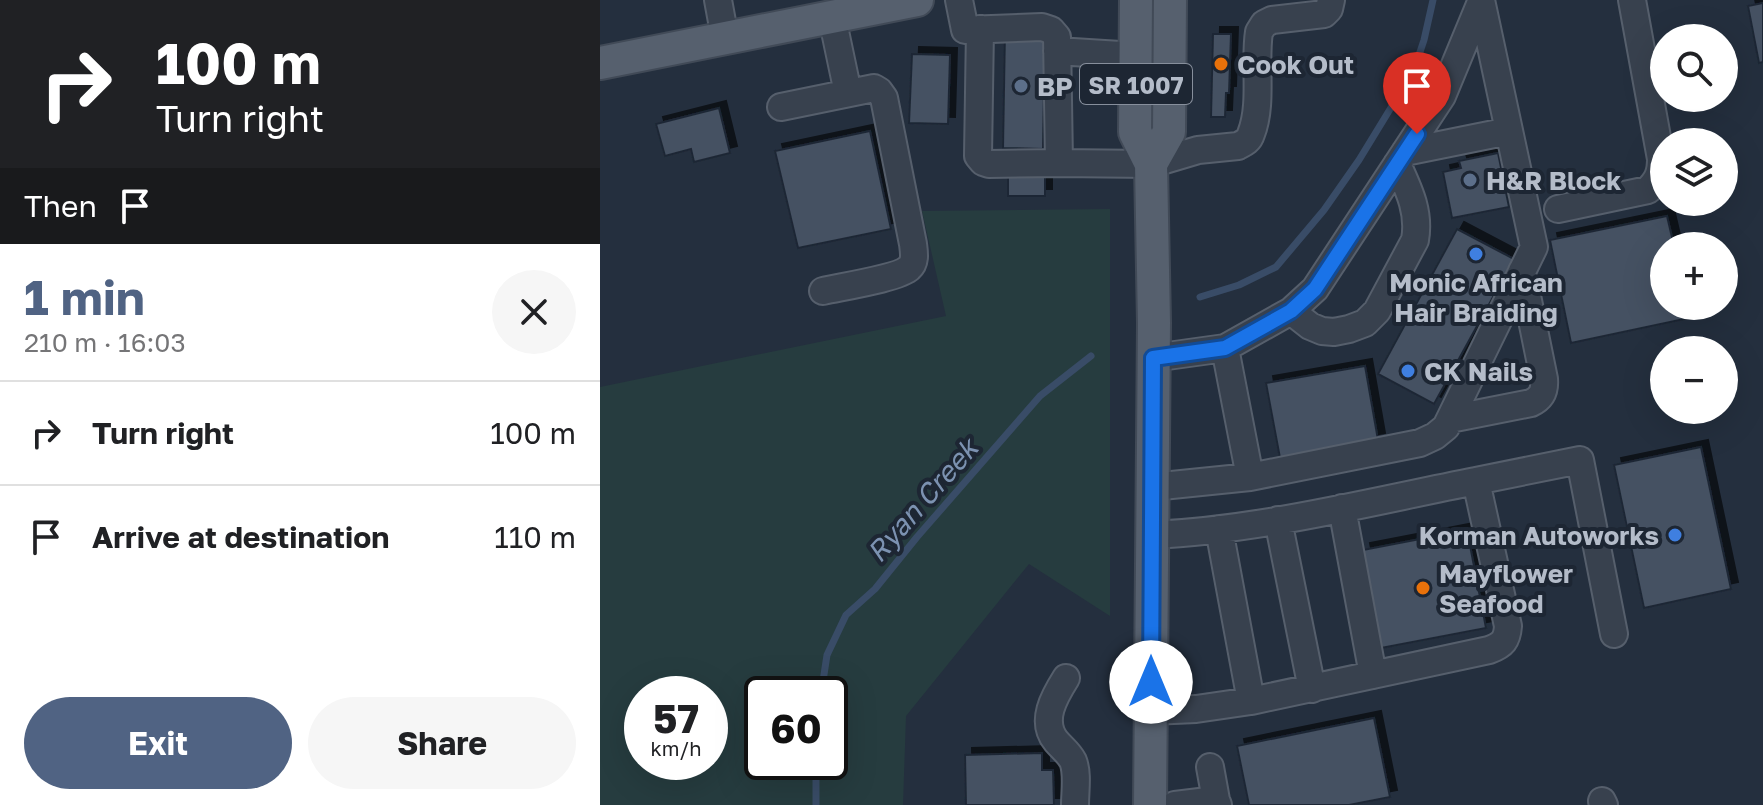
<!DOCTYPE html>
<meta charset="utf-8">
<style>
body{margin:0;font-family:"Golos Text",sans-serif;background:#f6f6f6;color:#202124;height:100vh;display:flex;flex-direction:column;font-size:30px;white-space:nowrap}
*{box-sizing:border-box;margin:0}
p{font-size:26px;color:#757577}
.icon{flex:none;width:44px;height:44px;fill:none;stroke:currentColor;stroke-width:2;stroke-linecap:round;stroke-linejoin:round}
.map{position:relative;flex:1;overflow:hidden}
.sheet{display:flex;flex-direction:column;background:#fff;width:600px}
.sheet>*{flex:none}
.guide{background:#202124;color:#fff;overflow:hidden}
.controls{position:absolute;left:1050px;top:24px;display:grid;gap:16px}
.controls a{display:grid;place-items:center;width:88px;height:88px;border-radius:50%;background:#fff;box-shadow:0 8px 32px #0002;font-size:40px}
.speed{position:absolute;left:24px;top:676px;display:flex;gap:16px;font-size:40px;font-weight:700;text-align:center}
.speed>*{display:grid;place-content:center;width:104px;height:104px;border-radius:50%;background:#fff;box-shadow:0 8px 32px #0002;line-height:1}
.speed small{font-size:20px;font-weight:400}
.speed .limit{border:4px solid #111;border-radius:12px;background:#fff;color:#111}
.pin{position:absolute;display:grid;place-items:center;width:68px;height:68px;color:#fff;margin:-82px -34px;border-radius:50% 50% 50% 0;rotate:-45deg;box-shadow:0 0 8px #0007}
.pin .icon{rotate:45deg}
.me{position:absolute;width:88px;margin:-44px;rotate:0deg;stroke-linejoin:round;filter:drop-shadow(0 0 6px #0008)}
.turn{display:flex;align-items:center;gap:28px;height:168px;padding:0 24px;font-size:36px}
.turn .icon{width:104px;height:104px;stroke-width:2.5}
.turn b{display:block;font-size:56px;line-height:68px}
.then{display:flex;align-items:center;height:76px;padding:0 24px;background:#0003;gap:16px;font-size:30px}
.round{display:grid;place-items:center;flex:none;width:84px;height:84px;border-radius:42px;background:#f6f6f6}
.head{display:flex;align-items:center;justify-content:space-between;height:136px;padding:0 24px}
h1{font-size:48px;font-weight:700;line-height:60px;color:#506383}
.button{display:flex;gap:16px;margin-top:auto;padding:16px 24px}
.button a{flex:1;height:92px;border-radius:48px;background:#506383;color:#fff;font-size:32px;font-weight:700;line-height:92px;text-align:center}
.button a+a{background:#f6f6f6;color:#202124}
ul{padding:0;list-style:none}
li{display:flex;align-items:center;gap:24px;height:104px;padding:0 24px;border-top:2px solid #e0e0e0}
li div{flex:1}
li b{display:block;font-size:30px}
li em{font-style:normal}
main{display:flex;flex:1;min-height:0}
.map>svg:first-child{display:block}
</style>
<main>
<section class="sheet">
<div class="guide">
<div class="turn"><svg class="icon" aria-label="right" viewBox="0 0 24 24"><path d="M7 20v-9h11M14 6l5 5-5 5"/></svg><div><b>100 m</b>Turn right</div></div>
<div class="then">Then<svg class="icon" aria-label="arrive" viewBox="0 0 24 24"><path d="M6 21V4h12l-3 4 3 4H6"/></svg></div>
</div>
<div class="head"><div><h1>1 min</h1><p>210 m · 16:03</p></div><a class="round"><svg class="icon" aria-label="close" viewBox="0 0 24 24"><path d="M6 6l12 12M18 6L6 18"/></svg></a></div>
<ul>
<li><svg class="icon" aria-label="right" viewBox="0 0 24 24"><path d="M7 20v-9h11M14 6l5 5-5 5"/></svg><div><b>Turn right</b></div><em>100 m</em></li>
<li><svg class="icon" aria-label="arrive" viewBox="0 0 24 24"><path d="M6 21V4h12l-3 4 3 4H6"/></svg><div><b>Arrive at destination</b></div><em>110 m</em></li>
</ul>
<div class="button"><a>Exit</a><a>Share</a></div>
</section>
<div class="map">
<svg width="1163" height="805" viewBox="0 0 1163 805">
<defs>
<filter id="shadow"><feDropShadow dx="7" dy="-7" stdDeviation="0" flood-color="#0009"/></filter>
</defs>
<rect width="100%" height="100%" fill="#242f3e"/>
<path fill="#263c3f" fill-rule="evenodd" d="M510,209v407l-81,-52 -123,152 -3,89h-303v-418l346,-71 -24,-105zM42,694h68v68h-68zM162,694h68v68h-68z"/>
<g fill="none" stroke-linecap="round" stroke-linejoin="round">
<path stroke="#394c67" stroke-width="7" d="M600,297l39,-12 37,-18 48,-57 35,-50 55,-90 10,-30 9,-40
M221,694l6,-39 19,-40 29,-26 42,-52 123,-141 51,-40
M216,805v-43"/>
</g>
<path fill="#455162" stroke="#1f2835" stroke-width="2" filter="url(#shadow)" d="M1163,3v59l-4,1 -11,-57z
M405,30l40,1 -2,118 -40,-1z
M613,34h18l-2,59h-3l-1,24h-14z
M312,54l38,1 -2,69 -39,-1z
M119,108l11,45 -36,9 -3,-13 -26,7 -9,-32z
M270,131l21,98 -93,19 -23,-97z
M898,153l11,54 -57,11 -9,-46 18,-4 -2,-7z
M408,175h37v21h-37z
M1067,216l7,30h-10v60h22l3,12 -118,25 -21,-103z
M857,229l57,30 -80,145 -56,-30z
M765,366l13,74 -98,18 -14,-75z
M1101,447l30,142 -87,19 -30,-143z
M867,530l19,98 -105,20 -18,-98z
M774,718l16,79 -41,8h-100l-12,-59z
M442,753v17h11l1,35h-88l-1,-50z"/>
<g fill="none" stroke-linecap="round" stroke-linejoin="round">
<defs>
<path id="minor" d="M118,0l7,38
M359,0l6,30 77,-3 9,3 6,7 2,126 -70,1 -6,-2 -5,-6 2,-127
M232,17l16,76
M457,51l79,5
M181,107l93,-19 5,3 5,7 29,146c1,8 3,18 -4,24 -10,10 -69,19 -86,23
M805,152l104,-21
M459,163l92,1 47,-14 40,-4c6,-3 11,-5 13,-12 12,-30 3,-71 8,-102l5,-8 8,-4 52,-6 5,-5 2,-9
M958,209l90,-19c10,-10 13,-17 13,-31l-29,-159
M691,311l19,15 12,5 12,1 15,-3 16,-6 12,-12 38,-71c5,-28 -6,-50 -18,-76
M625,348l66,-37 24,-22 127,-193 39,-94
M850,419l81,-16c11,-5 14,-12 13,-24l-22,-108
M650,477l170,-34 15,-7 11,-9 88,-180 -53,-247
M876,481l104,-21 34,174
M552,487l98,-10 -25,-129 -72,10
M742,508l31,167
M678,520l34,169
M619,529l32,172
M466,678c-12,19 -26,43 -10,63 6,7 13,12 17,20 5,12 2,31 2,44
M551,711l45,-2 55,-8 238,-51c14,-5 18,-10 19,-24l-32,-145c-107,21 -215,49 -324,54
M610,767l6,33
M1002,801l2,4
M575,805l41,-5 2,5"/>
<path id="major" d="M536,0l-1,132 16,32 3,159 -4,482
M0,63l317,-63
M551,164l18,-32 1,-132"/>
</defs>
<use href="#minor" stroke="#565f6c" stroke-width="30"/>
<use href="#major" stroke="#414a57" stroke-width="36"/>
<use href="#minor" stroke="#38414e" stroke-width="26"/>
<use href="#major" stroke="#56606e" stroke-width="32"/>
</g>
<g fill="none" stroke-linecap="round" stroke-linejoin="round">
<defs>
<path id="route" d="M551,682l2,-324 72,-10 66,-37 24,-22 102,-155"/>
</defs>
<use href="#route" stroke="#114b97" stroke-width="20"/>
<use href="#route" stroke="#1a73e8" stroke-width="14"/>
</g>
<g fill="#e8710a" stroke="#1d2633" stroke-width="3">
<circle cx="621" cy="64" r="8"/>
<circle cx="823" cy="588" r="8"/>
</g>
<g fill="#5c6f8a" stroke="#1d2633" stroke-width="3">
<circle cx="421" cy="86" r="8"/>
<circle cx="870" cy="180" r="8"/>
</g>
<g fill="#3f7fe0" stroke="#1d2633" stroke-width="3">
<circle cx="876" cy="254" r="8"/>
<circle cx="808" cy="371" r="8"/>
<circle cx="1075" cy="535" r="8"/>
</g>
<g text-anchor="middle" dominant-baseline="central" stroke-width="8" stroke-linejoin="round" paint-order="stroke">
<rect fill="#1d2633" stroke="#878f9c" stroke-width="2" x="480" y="64" width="112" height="40" rx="6"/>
<g font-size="24" font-weight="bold" fill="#b4bcc9">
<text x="536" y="84">SR 1007</text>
</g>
<g font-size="26" font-weight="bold" fill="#b4bcc9" stroke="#1d2633" text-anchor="start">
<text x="637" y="64">Cook Out</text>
<text x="437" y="86">BP</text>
<text x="886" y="180">H&amp;R Block</text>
<text x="876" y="282" text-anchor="middle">Monic African<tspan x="876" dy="30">Hair Braiding</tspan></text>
<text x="824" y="371">CK Nails</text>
<text x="1059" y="535" text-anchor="end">Korman Autoworks</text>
<text x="839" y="573">Mayflower<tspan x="839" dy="30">Seafood</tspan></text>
</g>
<g font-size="28" font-style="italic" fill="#7c92b1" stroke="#1d2633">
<text transform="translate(322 500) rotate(-49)">Ryan Creek</text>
</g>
</g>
</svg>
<div class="controls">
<a><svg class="icon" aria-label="search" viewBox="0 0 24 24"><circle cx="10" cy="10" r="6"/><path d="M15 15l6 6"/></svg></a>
<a><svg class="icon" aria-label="layers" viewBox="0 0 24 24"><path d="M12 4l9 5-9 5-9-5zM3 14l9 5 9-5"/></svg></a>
<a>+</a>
<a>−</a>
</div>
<div class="speed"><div>57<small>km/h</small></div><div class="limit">60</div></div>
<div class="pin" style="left:817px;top:134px;background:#d93025"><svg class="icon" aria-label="arrive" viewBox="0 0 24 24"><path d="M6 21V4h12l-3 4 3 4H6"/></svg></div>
<svg class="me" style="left:551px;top:682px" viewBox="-20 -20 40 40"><circle r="19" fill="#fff"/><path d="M0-13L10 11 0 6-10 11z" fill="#1a73e8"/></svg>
</div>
</main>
